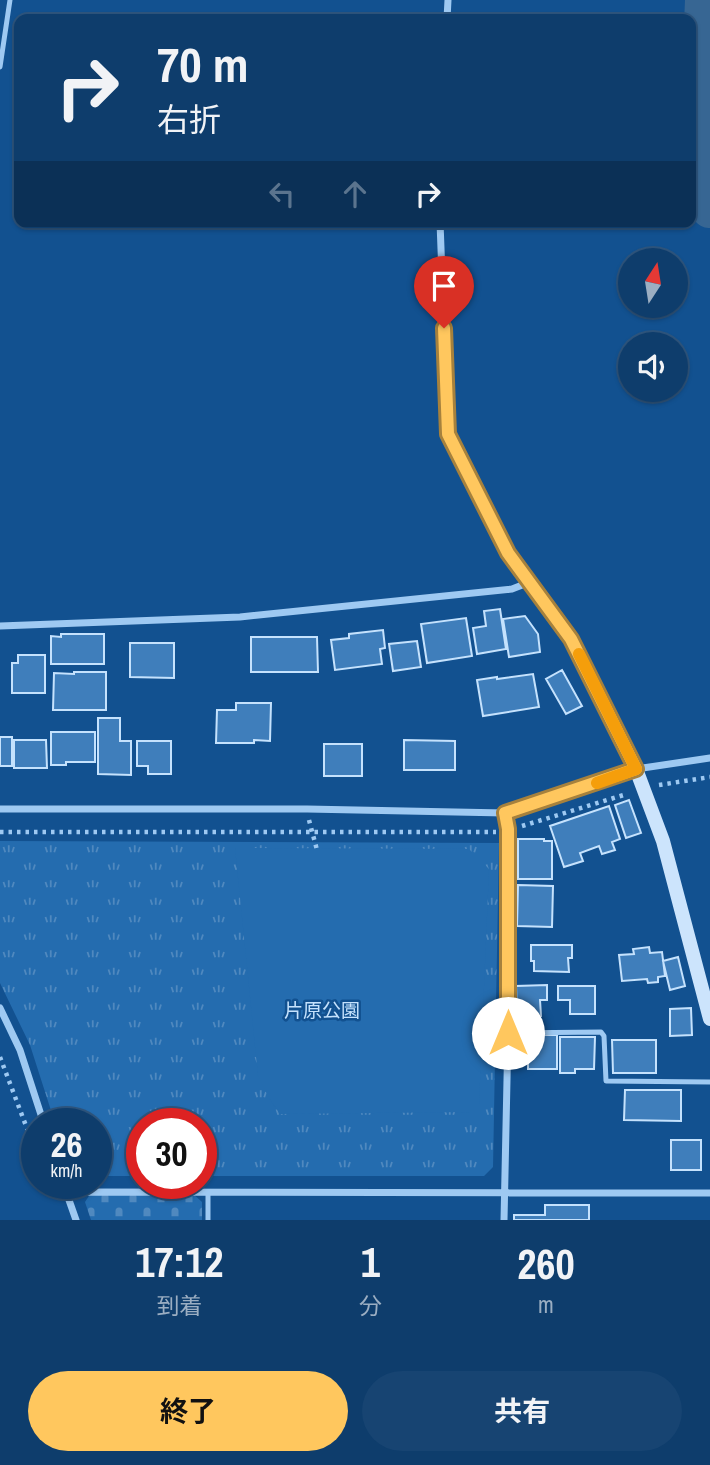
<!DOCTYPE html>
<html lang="ja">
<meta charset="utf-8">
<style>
body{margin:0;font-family:"Archivo Narrow","Noto Sans JP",sans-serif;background:#174472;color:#f1f3f6;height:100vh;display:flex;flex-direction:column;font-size:26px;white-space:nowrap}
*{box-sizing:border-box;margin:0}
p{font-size:23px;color:#9baec2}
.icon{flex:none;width:38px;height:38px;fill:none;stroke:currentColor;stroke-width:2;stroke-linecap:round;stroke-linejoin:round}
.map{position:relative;height:1220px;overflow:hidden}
.details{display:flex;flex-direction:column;background:#0e3d6c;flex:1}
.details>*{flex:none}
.guide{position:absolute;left:14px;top:14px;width:682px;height:214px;border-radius:14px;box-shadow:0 2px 5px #0004,0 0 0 2px #2e567f;background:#0e3d6c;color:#f1f3f6;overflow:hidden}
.needle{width:46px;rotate:12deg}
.tools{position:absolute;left:618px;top:248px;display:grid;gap:14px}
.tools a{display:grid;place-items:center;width:70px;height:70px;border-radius:50%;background:#0e3d6c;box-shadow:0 2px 5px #0004,0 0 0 2px #2e567f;font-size:35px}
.speed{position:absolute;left:21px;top:1108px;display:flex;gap:14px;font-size:35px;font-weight:700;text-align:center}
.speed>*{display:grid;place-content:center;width:91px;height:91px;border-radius:50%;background:#0e3d6c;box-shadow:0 2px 5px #0004,0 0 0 2px #2e567f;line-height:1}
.speed small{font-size:18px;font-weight:400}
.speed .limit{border:10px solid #d22;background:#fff;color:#111}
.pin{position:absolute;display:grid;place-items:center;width:60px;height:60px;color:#fff;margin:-72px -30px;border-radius:50% 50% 50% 0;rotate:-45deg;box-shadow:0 0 7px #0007}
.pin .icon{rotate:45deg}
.me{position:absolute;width:77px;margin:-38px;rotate:0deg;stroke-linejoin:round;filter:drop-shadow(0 0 5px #0008)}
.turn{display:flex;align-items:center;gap:24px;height:147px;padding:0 28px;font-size:32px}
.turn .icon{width:91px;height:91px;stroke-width:2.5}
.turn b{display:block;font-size:49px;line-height:60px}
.lanes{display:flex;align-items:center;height:66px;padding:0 28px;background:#0003;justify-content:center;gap:35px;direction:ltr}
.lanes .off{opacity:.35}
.eta{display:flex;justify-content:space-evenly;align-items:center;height:119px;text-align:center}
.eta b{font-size:42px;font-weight:700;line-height:49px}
.button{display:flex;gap:14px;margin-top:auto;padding:14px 28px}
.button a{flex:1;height:80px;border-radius:42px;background:#ffc75e;color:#111;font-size:28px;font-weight:700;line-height:80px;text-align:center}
.button a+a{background:#174472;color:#f1f3f6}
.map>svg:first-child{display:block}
</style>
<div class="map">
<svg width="710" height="1220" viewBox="0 0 710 1220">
<defs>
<pattern id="grass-tufts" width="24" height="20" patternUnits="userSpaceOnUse" patternTransform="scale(1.75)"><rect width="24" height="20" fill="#246caf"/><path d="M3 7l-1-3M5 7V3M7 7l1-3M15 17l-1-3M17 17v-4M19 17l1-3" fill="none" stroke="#5089bf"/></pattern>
<pattern id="cemetery-stones" width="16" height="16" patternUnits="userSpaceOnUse" patternTransform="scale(1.75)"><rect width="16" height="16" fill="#246caf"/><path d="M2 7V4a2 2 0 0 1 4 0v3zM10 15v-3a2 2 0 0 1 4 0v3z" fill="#5089bf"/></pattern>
</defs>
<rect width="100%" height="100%" fill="#125190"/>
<path fill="url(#grass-tufts)" d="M0,841l499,2 -6,324 -9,9h-283v-52h-59v52h-46v-52l-41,-1 -25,-78 -30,-62z"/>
<path fill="url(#cemetery-stones)" d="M91,1193h101l10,9v18h-111l-6,-18z"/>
<path fill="#246caf" d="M235,848l234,1 20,20 -10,235 -8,8 -191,2 -11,-16 -11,-22z"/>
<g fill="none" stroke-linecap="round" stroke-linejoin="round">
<path stroke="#376693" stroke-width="40" d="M705,0l-4,100 4,93 5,15"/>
</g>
<path fill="#3f7ebb" stroke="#c5e2fd" stroke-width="2" d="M500,609l6,40 -29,5 -4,-26 13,-2 -2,-15z
M525,616l13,18 2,18 -31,5 -6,-38z
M466,618l6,38 -45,7 -6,-39z
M383,630l2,18 -5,1 2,15 -47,6 -4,-30 18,-2v-4z
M61,634h43v30h-53v-28l10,1z
M251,637h66l1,35h-67z
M417,641l4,26 -28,4 -4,-27z
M130,643h44v35l-44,-1z
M18,655h27v38h-33v-30h6z
M562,670l20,36 -16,8 -20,-35z
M74,672h32v38h-53l1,-37 20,1z
M533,674l6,33 -56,9 -6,-36 20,-3v2z
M236,703h35l-1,38 -16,-1v3h-38l1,-33h19z
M98,718h22v23h11v34l-33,-1z
M51,732h44v30h-29v3h-15z
M0,737h12v29h-12z
M14,740h32l1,28h-33z
M404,740l51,1v29h-51z
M137,741h34v33h-23v-8h-11z
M324,744h38v32h-38z
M629,800l12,33 -15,5 -11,-33z
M609,806l11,33 -8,3 3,8 -13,4 -3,-8 -19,7 3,8 -19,6 -14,-41z
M518,839h26v2h8v38h-34z
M518,885l35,1 -1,41 -35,-1z
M531,945h41v13h-4l1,14 -35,-1v-10h-3z
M649,947l1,6 12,-1 3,24 -7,1v5l-10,1 -1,-4 -25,2 -3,-26 15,-1 -1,-5z
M678,957l7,29 -15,4 -7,-29z
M547,985v15h-7l1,16h-24l-1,-30z
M558,986h37v28h-25v-14h-12z
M691,1008l1,27 -22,1v-27z
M529,1035h28v34h-29v-21h-12v-11h13z
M560,1037h35l-1,32h-19v4h-15z
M612,1040h44v33h-43z
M625,1090h56v31l-57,-1z
M671,1140h30v30h-30z
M545,1205h44v15h-75v-5h31z"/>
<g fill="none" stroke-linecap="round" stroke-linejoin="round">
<path stroke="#9ec9f2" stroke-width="4.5" stroke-dasharray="3.5 5" stroke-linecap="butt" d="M659,785l51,-8
M309,820l8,30
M522,826l105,-32
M0,832h496
M0,1057l37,98"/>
<path stroke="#9ec9f2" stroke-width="5" d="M0,67l10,-67
M508,1033l93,-1 3,4 2,45 104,1
M208,1192v28"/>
<path stroke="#9ec9f2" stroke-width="7" d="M447,19l1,-19
M440,222l8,212 60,119 63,86 35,69
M0,626l240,-9 272,-28 18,-7
M0,809h307l198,4 131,-44 74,-11
M0,1008l20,42 24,74
M63,1183l13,37
M66,1194l17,-2 627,1
M504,1220l4,-187v-204l-3,-16"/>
<path stroke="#cce4fc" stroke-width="14" d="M606,709l30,60 27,72 47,178"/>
</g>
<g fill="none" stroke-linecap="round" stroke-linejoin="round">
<defs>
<path id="route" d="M444,328l4,106 60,119 63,86 65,130 -131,44 3,16v204"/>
</defs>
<use href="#route" stroke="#a6813d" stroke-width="18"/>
<use href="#route" stroke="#ffc75e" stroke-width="12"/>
<path stroke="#f59e0b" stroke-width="12" d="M579,654l57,115 -39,14"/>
</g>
<g text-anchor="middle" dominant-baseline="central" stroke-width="5" stroke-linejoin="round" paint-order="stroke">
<g font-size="19" fill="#c5e2fd" stroke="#125190">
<text x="322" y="1010">片原公園</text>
</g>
</g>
</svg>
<div class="tools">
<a><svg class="needle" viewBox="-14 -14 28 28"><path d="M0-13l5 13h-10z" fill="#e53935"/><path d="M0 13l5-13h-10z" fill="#9baec2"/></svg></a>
<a><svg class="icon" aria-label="sound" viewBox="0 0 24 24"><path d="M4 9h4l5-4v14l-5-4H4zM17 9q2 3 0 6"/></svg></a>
</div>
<div class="speed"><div>26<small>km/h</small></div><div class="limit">30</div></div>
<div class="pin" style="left:444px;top:328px;background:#d93025"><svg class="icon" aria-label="arrive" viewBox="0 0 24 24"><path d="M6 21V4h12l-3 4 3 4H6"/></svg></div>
<svg class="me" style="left:508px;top:1033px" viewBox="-20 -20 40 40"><circle r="19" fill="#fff"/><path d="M0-13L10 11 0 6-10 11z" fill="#ffc75e"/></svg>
<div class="guide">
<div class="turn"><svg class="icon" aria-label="right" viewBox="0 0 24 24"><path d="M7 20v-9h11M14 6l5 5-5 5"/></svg><div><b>70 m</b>右折</div></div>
<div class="lanes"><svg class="icon off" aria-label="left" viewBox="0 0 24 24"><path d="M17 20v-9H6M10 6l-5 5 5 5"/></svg><svg class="icon off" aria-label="ahead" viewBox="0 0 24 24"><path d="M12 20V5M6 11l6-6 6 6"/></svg><svg class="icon" aria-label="right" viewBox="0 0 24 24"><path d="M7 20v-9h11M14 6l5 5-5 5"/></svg></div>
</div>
</div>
<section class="details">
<div class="eta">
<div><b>17:12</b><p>到着</p></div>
<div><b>1</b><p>分</p></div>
<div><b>260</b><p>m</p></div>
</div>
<div class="button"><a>終了</a><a>共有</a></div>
</section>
